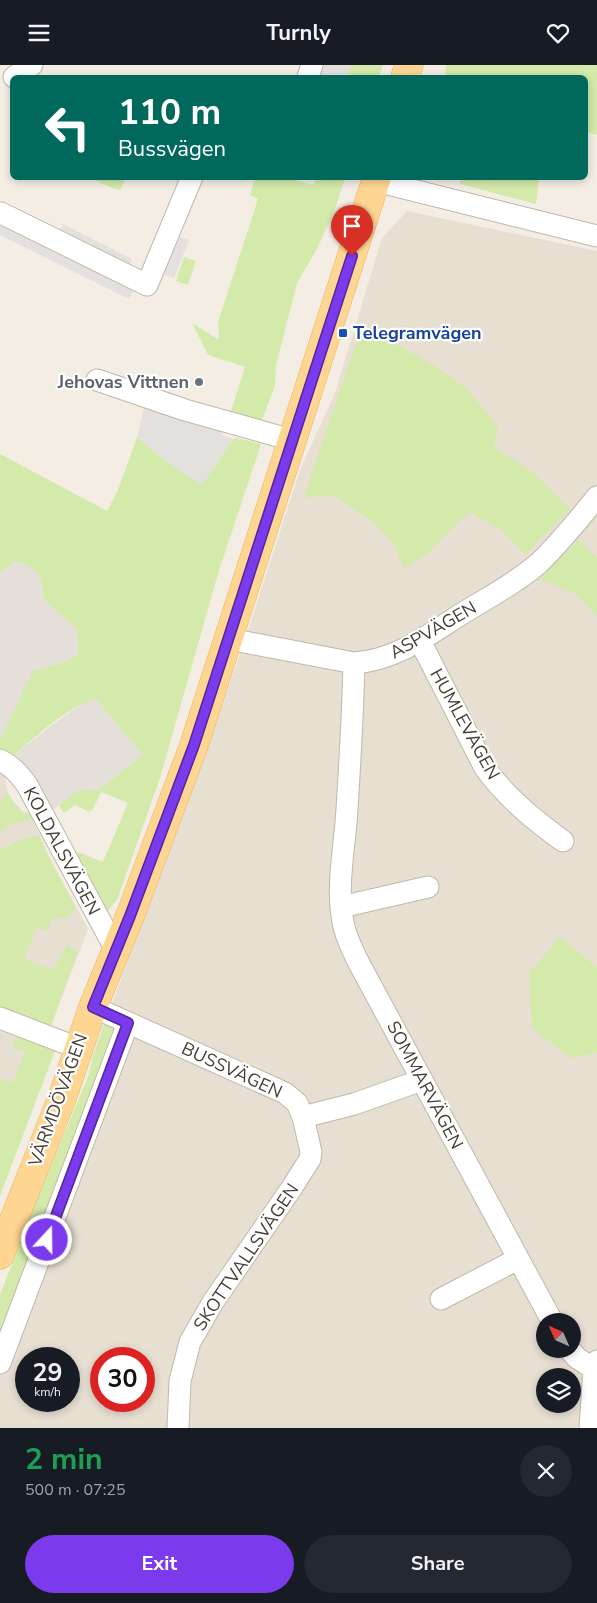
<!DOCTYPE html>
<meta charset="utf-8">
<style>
body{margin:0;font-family:"Nunito Sans",sans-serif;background:#242831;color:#f1f3f6;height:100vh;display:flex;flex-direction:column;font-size:19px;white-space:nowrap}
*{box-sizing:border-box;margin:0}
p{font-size:16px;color:#9ea1a6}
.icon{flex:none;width:28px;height:28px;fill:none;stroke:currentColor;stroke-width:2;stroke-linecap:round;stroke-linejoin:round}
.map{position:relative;height:1363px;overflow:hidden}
.side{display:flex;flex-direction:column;background:#171b24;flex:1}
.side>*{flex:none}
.banner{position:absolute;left:10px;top:10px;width:578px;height:105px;border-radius:8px;box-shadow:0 2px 8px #0003;background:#00695c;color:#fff;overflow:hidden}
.needle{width:32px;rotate:315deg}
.buttons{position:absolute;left:536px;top:1248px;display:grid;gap:10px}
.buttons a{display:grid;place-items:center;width:45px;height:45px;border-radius:50%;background:#171b24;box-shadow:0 2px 8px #0003;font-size:25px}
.speed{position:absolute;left:15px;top:1282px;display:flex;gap:10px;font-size:25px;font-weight:700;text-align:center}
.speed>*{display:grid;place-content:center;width:65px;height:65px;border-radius:50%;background:#171b24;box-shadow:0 2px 8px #0003;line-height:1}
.speed small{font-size:12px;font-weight:400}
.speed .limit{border:8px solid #d22;background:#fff;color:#111}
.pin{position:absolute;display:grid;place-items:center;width:42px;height:42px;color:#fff;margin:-51px -21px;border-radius:50% 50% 50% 0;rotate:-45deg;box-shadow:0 0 5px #0007}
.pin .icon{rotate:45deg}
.me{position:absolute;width:55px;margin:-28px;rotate:21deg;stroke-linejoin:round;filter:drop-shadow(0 0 4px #0008)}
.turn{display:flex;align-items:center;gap:18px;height:105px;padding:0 25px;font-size:22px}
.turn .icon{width:65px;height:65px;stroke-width:2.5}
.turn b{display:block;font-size:35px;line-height:42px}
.round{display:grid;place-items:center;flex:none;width:52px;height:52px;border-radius:26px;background:#242831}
.head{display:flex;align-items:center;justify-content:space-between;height:85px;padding:0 25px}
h1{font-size:30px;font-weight:700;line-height:38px;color:#1e9e55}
.primary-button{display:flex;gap:10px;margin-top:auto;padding:10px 25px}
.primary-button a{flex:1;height:58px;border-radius:30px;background:#7c3aed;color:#fff;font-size:20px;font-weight:700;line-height:58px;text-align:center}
.primary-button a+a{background:#242831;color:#f1f3f6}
header{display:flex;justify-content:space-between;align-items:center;height:65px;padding:0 25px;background:#171b24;font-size:22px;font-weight:700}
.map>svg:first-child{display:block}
</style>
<header><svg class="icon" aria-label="menu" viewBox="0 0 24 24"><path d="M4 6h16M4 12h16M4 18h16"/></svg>Turnly<svg class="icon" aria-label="heart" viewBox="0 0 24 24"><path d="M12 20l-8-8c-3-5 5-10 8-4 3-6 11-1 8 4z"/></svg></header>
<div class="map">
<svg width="597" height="1363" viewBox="0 0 597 1363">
<rect width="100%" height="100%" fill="#f3ede4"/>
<path fill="#e7dfd2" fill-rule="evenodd" d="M407,146l190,40v307l-18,-19 -4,55 22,22v351l-37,-30 11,121 26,-5v375h-597v-59l127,-336 -22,-11 96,-257 41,-116 58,-179 35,-77 47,-155zM545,1256h27v28h-27zM26,1294h43v42h-43zM101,1294h43v42h-43zM545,1311h27v28h-27z
M0,707l5,4 3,17 5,8 11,12h6l18,42 40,74 -39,102 -49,146z"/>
<path fill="#e5dfd9" d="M16,496l16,7 8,7 4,25 33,29 1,26 -17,8 -61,76v-167z
M96,634l47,56 -44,34 -6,3 -22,4 -20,15 -40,-53 42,-34 30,-21z"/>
<path fill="#d3eaaa" d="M351,0h32l-4,12h-31z
M446,0h151v70l-12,-4v-54h-140z
M90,113h36l-6,12 -8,-2z
M255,113h32l26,7 4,-7h28l-9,28 -18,41 -21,36 -21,82 -1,21 -13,34 -32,-6 15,-47 -37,-12 -16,-32 27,17 -1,-18 40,-123 -8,-4z
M461,113h78l-3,26 -76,-20z
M184,192l12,4 -8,24 -12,-4z
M378,268l55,32 33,23 32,39 -4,20 39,26 37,36 -45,46 -21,-23 -35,-20 -42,42 -23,14 -11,-25 -21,-22 -38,-25 -30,1 55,-163z
M137,372l38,31 27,16 31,-45 4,-1 24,6 -42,126 -59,208 -43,122 -15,17 -27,-55 3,-10 25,10 25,-59 -27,-11 -9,19 -2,-1 -1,2 -14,-7 -11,8 -5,-8c7,-5 16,-14 24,-15 7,-1 9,3 16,-1l44,-34 -47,-56c-33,10 -60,38 -85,59l-11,-7v-12l33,-68 28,-8 17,-8 -1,-26 -33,-29c-4,-28 -1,-28 -28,-39l-16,11v-118l107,57 11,-21z
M579,474l18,19v58l-22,-22 -35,-15z
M8,728c6,9 10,20 22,20l3,6 -21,5 -12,8v-30z
M40,771l8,19 28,53 -11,11 -8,-2 -6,4 -4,10 -10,-4 -13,32 26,10 6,-3 11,-21 11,6 -29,80 -49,-19v-162l23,-11z
M560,872l37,30v86l-26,5 -39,-30 -3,-55z
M105,957l8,4 3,11 -116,308v-50l35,-91 54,-130 4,-19z
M17,969l34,15 4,2 -55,145v-117l13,4 12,-32 -12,-4z"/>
<path fill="#e3e0dd" d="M322,0h29l-3,12h-30z
M0,154l136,67 -7,13 -129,-64z
M63,159l69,35 -5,10 -69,-34z
M175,170l14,5 -15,38 -14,-5z
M147,332l83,17 -9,21 12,4 -31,46 -27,-17 -38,-31z"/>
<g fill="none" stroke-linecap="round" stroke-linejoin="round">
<defs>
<path id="minor" d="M14,12l18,-12
M308,12l4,-12
M376,116l221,55
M1,148l146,72 45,-108
M97,315l88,30 107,30
M229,574l125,24c43,-3 74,-28 109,-50 26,-16 53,-30 76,-50 21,-20 40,-44 58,-66
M420,576l65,127c22,30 49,52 78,73
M354,598c-1,49 -4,97 -7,146 -2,39 -12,78 -3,118 4,15 11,29 18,42l190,352
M0,695c12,6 19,14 27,25l89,165
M341,842l87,-20
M93,942l192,86 12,10 6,14 51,-13 68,-24
M0,953l78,30
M441,1234l77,-40
M569,1284l8,9 17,11
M0,1298l128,-340
M178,1363l2,-47 10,-39 23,-40 78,-113 19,-30 1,-7 -8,-35
M590,1363l4,-59 3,-8"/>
<path id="major" d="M405,12l4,-12
M0,1190l62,-157 31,-91 37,-91 64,-171 183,-568"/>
</defs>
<use href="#minor" stroke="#c2b7a9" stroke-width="23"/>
<use href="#major" stroke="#eab25b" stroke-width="29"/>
<use href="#minor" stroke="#fff" stroke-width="21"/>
<use href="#major" stroke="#ffd691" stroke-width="28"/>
</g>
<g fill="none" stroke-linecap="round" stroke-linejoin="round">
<defs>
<path id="route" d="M47,1175l81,-217 -35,-16 37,-91 64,-171 158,-489"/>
</defs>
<use href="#route" stroke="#51269a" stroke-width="12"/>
<use href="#route" stroke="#7c3aed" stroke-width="9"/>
</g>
<rect fill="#1a4fb4" stroke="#fff" stroke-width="2" x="338" y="263" width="10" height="10" rx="2.5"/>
<circle fill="#6b7280" stroke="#fff" stroke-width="2" cx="199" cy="317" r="5"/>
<g text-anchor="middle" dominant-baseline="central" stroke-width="4.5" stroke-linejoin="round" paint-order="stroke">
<g font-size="18" font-weight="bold" fill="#164399" stroke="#fff" text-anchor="start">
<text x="353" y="268">Telegramvägen</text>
</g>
<g font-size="18" font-weight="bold" fill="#5b616d" stroke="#fff" text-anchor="end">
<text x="189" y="317">Jehovas Vittnen</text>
</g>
<g font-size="18" fill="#463d33" stroke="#fff">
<text transform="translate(433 565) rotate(-30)">ASPVÄGEN</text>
<text transform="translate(465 659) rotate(61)">HUMLEVÄGEN</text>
<text transform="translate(62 786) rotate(62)">KOLDALSVÄGEN</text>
<text transform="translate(232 1005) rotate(25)">BUSSVÄGEN</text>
<text transform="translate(425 1020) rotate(62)">SOMMARVÄGEN</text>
<text transform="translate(58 1035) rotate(-70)">VÄRMDÖVÄGEN</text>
<text transform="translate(246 1192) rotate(-56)">SKOTTVALLSVÄGEN</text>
</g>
</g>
</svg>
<div class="buttons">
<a><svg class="needle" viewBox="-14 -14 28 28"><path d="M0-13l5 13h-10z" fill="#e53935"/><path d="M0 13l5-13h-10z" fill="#9ea1a6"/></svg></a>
<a><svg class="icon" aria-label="layers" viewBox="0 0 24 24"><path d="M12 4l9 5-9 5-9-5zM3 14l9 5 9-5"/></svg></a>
</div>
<div class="speed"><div>29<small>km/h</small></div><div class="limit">30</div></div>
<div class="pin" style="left:352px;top:191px;background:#d93025"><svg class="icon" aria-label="arrive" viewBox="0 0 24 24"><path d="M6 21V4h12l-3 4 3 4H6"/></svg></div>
<svg class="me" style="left:47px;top:1175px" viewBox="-20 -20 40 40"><circle r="17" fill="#7c3aed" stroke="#fff" stroke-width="3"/><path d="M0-11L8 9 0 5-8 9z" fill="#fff"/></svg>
<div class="banner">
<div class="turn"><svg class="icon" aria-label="left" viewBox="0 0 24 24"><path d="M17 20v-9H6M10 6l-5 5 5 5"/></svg><div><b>110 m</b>Bussvägen</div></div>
</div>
</div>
<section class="side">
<div class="head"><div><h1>2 min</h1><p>500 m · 07:25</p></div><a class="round"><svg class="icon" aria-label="close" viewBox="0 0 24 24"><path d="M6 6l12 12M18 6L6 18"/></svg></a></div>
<div class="primary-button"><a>Exit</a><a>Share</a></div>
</section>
